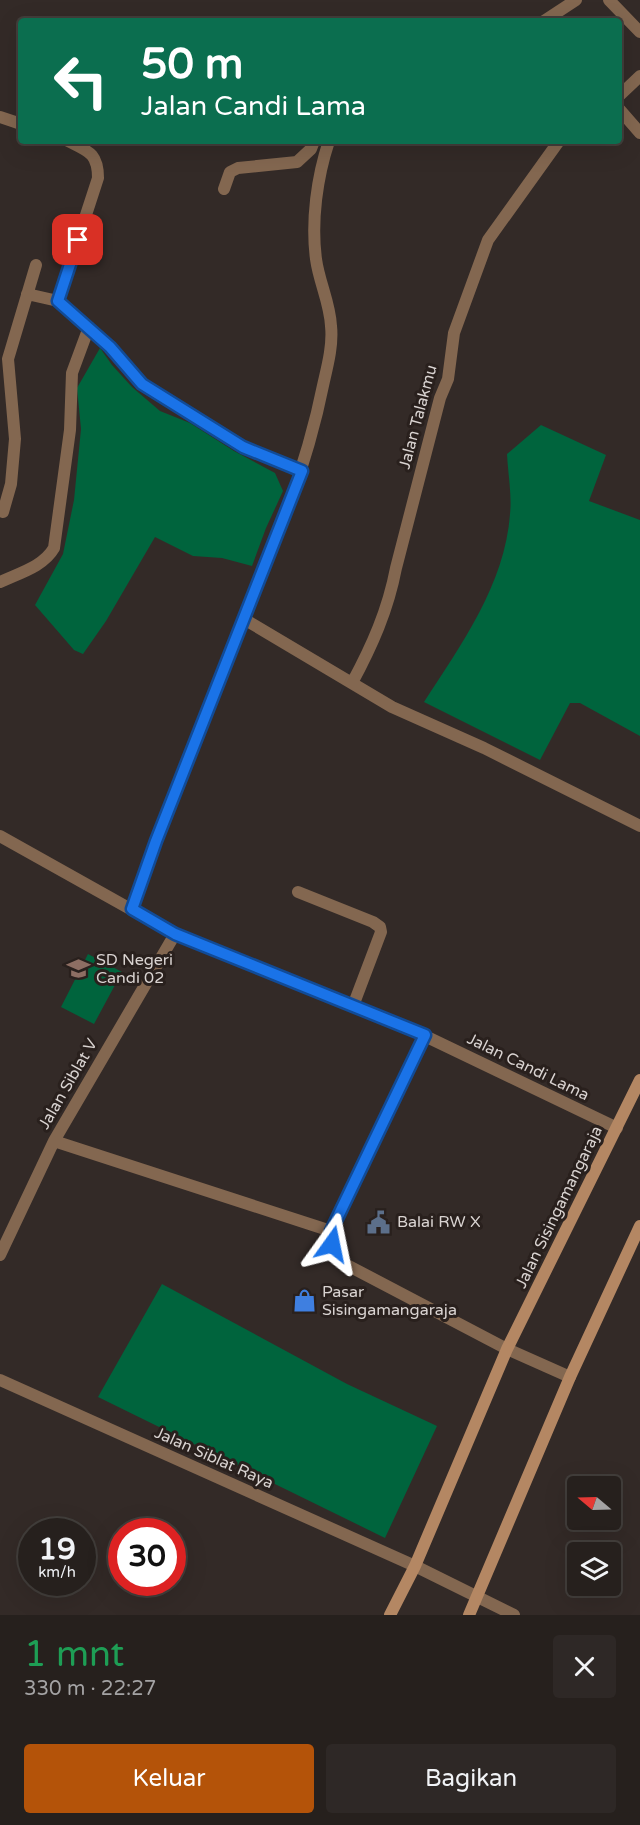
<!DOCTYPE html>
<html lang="id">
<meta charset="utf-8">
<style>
body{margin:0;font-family:"Varela Round",sans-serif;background:#2e2826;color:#f1f3f6;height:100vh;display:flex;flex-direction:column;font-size:22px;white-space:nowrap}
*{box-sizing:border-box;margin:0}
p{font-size:20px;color:#a4a3a4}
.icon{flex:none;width:33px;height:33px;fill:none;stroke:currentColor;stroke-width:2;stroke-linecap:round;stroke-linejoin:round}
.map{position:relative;height:1615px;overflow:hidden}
.sheet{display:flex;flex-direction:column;background:#26201d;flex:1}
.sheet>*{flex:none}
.hud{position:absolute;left:18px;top:18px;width:604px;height:126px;border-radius:6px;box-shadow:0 6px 24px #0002,0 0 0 2px #423e3b;background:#0b6e4f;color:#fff;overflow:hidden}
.needle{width:39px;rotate:289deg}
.controls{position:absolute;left:567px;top:1476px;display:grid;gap:12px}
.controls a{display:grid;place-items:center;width:54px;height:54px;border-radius:6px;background:#26201d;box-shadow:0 6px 24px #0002,0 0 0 2px #423e3b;font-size:30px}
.speed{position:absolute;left:18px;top:1518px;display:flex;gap:12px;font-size:30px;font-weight:700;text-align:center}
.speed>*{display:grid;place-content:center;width:78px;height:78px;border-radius:50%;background:#26201d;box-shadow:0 6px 24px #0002,0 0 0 2px #423e3b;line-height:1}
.speed small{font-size:15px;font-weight:400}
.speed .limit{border:9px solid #d22;background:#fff;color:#111}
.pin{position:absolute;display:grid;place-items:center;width:51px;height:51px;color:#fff;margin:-26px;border-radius:12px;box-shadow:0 3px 9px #0006}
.me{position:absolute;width:66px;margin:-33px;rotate:12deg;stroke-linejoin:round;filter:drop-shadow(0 0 4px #0008)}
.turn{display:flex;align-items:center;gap:21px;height:126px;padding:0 24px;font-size:27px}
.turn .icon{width:78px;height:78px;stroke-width:2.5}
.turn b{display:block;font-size:42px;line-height:51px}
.round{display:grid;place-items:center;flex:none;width:63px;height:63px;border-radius:6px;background:#2e2826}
.summary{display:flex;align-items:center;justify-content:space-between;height:102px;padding:0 24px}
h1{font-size:36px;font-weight:600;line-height:45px;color:#1e9e55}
.cta{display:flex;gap:12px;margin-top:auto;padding:12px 24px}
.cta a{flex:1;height:69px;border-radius:6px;background:#b45309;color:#fff;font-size:24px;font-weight:600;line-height:69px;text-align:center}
.cta a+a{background:#2e2826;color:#f1f3f6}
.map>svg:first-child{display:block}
</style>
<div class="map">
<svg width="640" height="1615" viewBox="0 0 640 1615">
<rect width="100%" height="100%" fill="#332a27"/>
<path fill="#00643d" d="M100,348l12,17 20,22 28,24 30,12 44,28 41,22 8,18 -17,37 -14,38 -30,-8 -29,-2 -38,-19 -49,84 -23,33 -9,-4 -39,-45 28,-51 11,-54 7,-71 -4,-41z
M541,425l65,30 -17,46 51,19v216l-60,-33h-10l-30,57 -116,-58c37,-57 81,-118 86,-188 2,-19 -2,-40 -3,-60z
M88,954l34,18 -28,52 -33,-17z
M162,1284l185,100 90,42 -52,112 -287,-141z"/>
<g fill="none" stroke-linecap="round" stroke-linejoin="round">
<path stroke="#836750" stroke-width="12" d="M609,0l31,32
M544,21l32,-21
M620,95l20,-19
M620,110l20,23
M0,117l21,7
M224,189l6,-17 8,-4 59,-6 14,-13 3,-8
M27,294l31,7 52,46 32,37 101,63 59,24
M58,301l40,-123c0,-25 -10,-27 -30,-37
M3,512l8,-28 4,-45 -7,-80 28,-94
M0,582c19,-9 43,-15 54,-34l16,-118 2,-57 17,-46
M244,619l148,88 92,41 156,78
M352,683c20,-37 36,-73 44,-115l44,-170 8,-19 6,-46 34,-93 71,-99
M0,836l175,98 250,102 192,92
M298,892l75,30 7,5 1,5 -28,74
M132,909l24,-68 130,-328c16,-43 29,-87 38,-132 4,-17 9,-37 7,-55 -1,-23 -12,-44 -15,-67 -5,-38 1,-82 13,-118
M425,1036l-94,195 1,13 13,20 162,85 63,28
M54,1141l277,90
M0,1255l54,-114 121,-207
M0,1380l415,186 99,49"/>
<path stroke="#b48763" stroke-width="12" d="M390,1615l25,-49 92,-217 133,-269
M469,1615l101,-238 70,-151"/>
</g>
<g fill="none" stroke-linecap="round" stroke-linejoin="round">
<defs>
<path id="route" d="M78,240l-20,61 52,46 32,37 101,63 59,24 -146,370 -24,68 43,25 250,101 -94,196 1,13"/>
</defs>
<use href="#route" stroke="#114b97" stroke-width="15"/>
<use href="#route" stroke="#1a73e8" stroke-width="10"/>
</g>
<defs>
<symbol id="school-bare" viewBox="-9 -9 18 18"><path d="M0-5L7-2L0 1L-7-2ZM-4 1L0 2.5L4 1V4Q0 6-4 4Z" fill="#8d6e63" stroke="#29201d" stroke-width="2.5" paint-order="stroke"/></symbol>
<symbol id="civic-bare" viewBox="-9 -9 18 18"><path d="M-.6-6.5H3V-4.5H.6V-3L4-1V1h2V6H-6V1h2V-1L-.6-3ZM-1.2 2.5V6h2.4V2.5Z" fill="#5c6f8a" stroke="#29201d" stroke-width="2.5" paint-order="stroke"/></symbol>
<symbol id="shop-bare" viewBox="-9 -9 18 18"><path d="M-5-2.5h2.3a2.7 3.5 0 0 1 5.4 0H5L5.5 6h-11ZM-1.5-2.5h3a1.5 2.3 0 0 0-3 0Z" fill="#3f7fe0" stroke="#29201d" stroke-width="2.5" paint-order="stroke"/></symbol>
</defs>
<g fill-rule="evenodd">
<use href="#school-bare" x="62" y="952" width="33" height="33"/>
<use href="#civic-bare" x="362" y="1206" width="33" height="33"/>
<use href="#shop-bare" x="288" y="1284" width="33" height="33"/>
</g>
<g text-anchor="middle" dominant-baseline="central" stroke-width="6" stroke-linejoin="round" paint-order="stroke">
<g font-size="16" fill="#d9d3d1" stroke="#29201d">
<text transform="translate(418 417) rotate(-75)">Jalan Talakmu</text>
<text transform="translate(528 1067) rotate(26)">Jalan Candi Lama</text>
<text transform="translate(68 1084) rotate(-60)">Jalan Siblat V</text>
<text transform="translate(559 1207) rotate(-64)">Jalan Sisingamangaraja</text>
<text transform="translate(214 1458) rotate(24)">Jalan Siblat Raya</text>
</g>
<g font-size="16" fill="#d9d3d1" stroke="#29201d" text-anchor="start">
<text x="96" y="960">SD Negeri<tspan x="96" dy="18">Candi 02</tspan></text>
<text x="397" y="1222">Balai RW X</text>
<text x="322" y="1292">Pasar<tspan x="322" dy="18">Sisingamangaraja</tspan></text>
</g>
</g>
</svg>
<div class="controls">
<a><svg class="needle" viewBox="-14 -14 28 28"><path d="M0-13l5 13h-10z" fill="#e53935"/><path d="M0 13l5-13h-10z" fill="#a4a3a4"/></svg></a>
<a><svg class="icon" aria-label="layers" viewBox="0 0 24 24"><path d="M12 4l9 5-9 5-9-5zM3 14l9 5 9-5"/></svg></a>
</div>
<div class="speed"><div>19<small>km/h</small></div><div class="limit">30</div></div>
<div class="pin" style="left:78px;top:240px;background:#d93025"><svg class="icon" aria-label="arrive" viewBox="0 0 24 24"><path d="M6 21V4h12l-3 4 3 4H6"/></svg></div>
<svg class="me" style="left:332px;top:1244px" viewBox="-20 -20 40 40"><path d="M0-17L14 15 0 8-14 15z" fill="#1a73e8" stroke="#fff" stroke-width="4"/></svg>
<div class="hud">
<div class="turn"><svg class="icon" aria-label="left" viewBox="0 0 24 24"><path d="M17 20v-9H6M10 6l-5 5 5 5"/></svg><div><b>50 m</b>Jalan Candi Lama</div></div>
</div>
</div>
<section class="sheet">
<div class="summary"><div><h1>1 mnt</h1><p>330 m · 22:27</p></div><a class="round"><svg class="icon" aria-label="close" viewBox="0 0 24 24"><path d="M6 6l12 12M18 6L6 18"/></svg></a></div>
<div class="cta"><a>Keluar</a><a>Bagikan</a></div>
</section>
